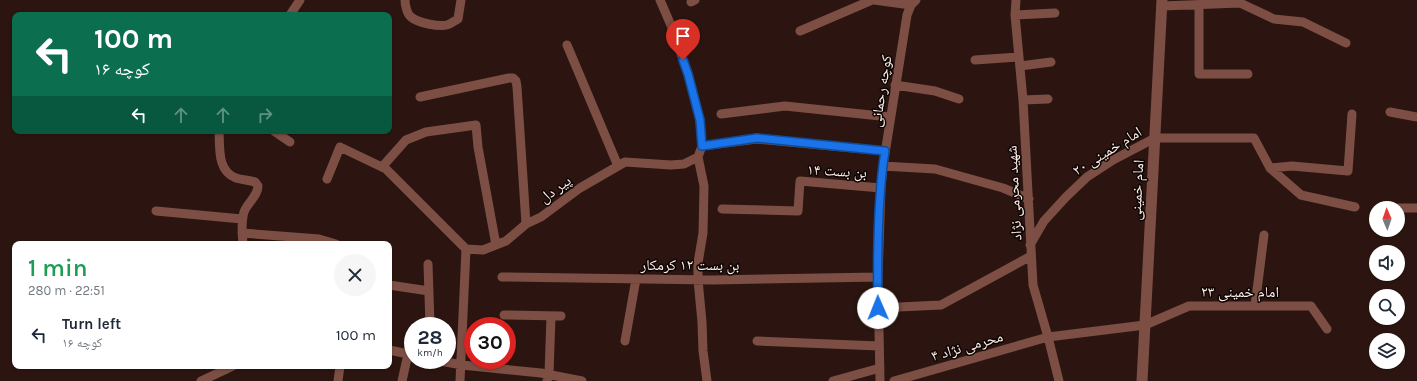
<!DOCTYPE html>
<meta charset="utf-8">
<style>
body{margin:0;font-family:Karla,"Noto Naskh Arabic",sans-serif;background:#f6f6f7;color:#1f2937;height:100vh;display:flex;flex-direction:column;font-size:15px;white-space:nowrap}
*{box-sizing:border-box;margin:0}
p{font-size:13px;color:#747a83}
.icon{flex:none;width:22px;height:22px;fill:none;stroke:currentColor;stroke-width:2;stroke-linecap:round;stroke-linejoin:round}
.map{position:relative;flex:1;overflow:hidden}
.drawer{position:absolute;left:12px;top:241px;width:380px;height:128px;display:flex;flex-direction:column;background:#fff;border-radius:8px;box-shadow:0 1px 3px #0004}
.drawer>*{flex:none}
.hud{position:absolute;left:12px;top:12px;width:380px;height:122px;border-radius:8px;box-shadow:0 1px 3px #0004;background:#0b6e4f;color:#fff;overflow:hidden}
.needle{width:26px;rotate:358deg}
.tools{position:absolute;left:1369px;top:201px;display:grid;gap:8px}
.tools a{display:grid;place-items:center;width:36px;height:36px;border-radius:50%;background:#fff;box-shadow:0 1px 3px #0004;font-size:20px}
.speed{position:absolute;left:404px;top:317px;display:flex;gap:8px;font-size:20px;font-weight:700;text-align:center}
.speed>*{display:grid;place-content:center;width:52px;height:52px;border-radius:50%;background:#fff;box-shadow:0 1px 3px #0004;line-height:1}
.speed small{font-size:10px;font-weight:400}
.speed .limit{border:6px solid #d22;background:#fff;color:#111}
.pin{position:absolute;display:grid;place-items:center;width:34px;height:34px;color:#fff;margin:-41px -17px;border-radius:50% 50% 50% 0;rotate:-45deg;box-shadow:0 0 4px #0007}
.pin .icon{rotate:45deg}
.me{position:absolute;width:44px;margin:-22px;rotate:359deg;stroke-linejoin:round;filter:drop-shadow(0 0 3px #0008)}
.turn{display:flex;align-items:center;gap:14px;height:84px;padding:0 16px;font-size:18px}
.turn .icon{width:52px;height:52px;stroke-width:2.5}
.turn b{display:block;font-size:28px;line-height:34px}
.lanes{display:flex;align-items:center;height:38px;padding:0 16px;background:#0003;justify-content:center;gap:20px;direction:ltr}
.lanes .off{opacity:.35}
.round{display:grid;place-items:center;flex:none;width:42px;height:42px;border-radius:21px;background:#f6f6f7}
.head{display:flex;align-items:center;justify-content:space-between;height:68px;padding:0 16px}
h1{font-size:24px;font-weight:600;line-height:30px;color:#1e9e55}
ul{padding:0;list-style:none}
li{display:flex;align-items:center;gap:12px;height:52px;padding:0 16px}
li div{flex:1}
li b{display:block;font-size:15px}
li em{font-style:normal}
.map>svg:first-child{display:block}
</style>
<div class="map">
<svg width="1417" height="381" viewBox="0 0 1417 381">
<rect width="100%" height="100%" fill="#2c1510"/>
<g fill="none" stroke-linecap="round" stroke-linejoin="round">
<path stroke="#7d4f44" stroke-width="9" d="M405,0c0,5 2,14 6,17 7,6 28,10 36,8 4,-1 7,-4 11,-6l3,-19
M874,0l37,5
M1016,0l-1,15 8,85 10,185 15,52 11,44
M691,2l4,-2
M1199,5v69h49
M1162,6l78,-3 34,16 29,3 43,21
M290,15l10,-15
M1015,15l40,-2
M800,31l72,-31
M567,45l51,121
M975,60l44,-3
M1020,66l31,-4
M895,85l40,6 24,8
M420,97l89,-19h4l3,3 1,6 9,137
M1023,100l25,-1
M1390,112l27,5
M721,114l64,-8 105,11
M219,131c1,17 -2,40 17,47 6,2 13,2 19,4l3,4c0,10 -11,17 -14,26 -3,10 -2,22 -1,32
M274,131l16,11
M702,146l55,-7 128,12
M698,157l6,29 -1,47 -5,30v17l4,42 1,29 4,30
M883,166l52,3 68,19 26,11
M382,167l24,-27 20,-8 50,-7 2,22 18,98
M1270,168l22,-2 56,5 4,-57
M327,179l13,-32 46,22 80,80 17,1 23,-9 20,-17 15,-7 39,-29 45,-26 46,3 13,-1 14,-7 4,-11 -2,-26 -12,-46 -15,-44 -13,-30
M1398,208h19
M722,209l76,2 2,-30 81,7
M156,211l86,8
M242,233l77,6 17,5
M1030,245l14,-24 22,-24 21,-20 26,-17 42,-22h99l16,30 31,27 54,12
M428,264l2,62
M502,277l211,3 165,-3
M389,285l40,6
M1255,306l9,-71
M878,308l63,-3 90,-49
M504,315l57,1
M625,341l11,-62
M757,341l122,5
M389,350l24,5
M435,360l27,5 79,8 41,8
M201,381l32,-15
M338,381l2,-15
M402,381l6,-27
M460,381l6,-132
M547,381l2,-7 2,-58
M833,381l47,-13
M880,381l-2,-104 3,-89 2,-22 24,-151 4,-10 5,-5
M894,381l154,-44 97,-12 44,-19h122l16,23"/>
<path stroke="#7d4f44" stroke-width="11" d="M1142,381l20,-381"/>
</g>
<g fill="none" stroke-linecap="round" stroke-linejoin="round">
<defs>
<path id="route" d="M683,60l5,14 12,46 2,26 55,-8 128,13c-8,50 -8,107 -7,157"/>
</defs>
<use href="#route" stroke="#114b97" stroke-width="10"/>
<use href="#route" stroke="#1a73e8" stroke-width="7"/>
</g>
<g text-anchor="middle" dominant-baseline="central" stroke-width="3" stroke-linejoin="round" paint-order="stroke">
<g font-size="15" fill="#ffeeea" stroke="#0d0503">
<text transform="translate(881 91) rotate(-81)">کوچه رحمانی</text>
<text transform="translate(1107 151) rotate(-32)">امام خمینی ۲۰</text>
<text transform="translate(837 171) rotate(3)">بن بست ۱۴</text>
<text transform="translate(555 189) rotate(-36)">پیر دل</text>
<text transform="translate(1137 190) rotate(-87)">امام خمینی</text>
<text transform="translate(1014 193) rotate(-93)">شهید محرمی نژاد</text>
<text x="690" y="265">بن بست ۱۲ کرمکار</text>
<text x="1240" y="292">امام خمینی ۲۳</text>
<text transform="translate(967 346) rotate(-16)">محرمی نژاد ۴</text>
</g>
</g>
</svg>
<div class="tools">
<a><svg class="needle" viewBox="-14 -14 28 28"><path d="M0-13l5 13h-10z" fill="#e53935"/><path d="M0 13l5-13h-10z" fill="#747a83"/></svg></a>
<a><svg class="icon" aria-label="sound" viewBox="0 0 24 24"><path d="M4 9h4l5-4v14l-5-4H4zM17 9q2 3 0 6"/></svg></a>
<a><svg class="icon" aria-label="search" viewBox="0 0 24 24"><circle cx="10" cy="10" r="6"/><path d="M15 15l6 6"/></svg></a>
<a><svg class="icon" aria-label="layers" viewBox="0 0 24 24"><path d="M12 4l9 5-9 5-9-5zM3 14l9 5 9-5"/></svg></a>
</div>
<div class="speed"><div>28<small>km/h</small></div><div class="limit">30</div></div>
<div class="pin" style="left:683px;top:60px;background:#d93025"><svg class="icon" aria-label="arrive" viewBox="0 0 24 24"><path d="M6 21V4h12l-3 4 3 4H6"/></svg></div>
<svg class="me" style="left:878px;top:308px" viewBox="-20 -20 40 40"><circle r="19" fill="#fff"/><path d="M0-13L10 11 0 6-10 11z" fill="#1a73e8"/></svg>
<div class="hud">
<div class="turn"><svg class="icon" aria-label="left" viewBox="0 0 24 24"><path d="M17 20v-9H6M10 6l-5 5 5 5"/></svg><div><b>100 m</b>کوچه ۱۶</div></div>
<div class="lanes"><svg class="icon" aria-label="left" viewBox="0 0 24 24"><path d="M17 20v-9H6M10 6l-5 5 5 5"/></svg><svg class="icon off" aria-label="ahead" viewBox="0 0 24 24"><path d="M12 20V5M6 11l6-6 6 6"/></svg><svg class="icon off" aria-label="ahead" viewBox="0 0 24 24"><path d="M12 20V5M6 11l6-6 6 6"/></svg><svg class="icon off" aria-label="right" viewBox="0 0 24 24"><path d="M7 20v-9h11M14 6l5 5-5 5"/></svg></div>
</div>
<section class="drawer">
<div class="head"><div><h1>1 min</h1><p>280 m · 22:51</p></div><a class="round"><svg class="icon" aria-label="close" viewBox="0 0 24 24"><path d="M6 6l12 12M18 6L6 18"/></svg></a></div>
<ul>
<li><svg class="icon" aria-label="left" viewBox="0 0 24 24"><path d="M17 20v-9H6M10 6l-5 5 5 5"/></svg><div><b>Turn left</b><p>کوچه ۱۶</p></div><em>100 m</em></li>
</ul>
</section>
</div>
